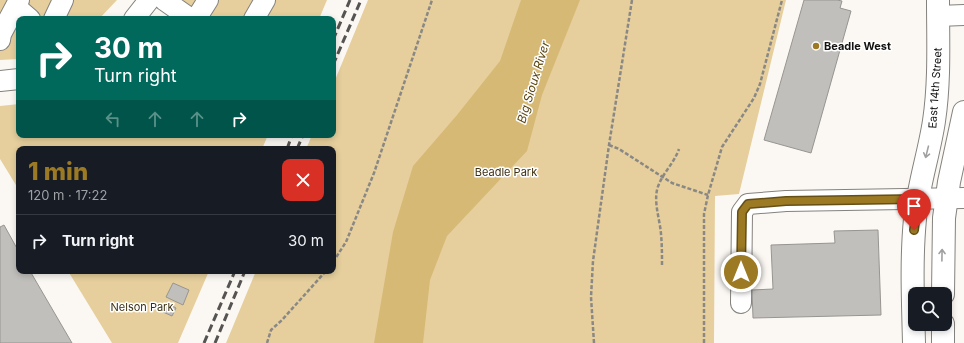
<!DOCTYPE html>
<meta charset="utf-8">
<style>
body{margin:0;font-family:Inter,sans-serif;background:#20242c;color:#f1f3f6;height:100vh;display:flex;flex-direction:column;font-size:15px;white-space:nowrap}
*{box-sizing:border-box;margin:0}
p{font-size:13px;color:#9ea1a6}
.icon{flex:none;width:22px;height:22px;fill:none;stroke:currentColor;stroke-width:2;stroke-linecap:round;stroke-linejoin:round}
.map{position:relative;flex:1;overflow:hidden}
.panel{position:absolute;left:16px;top:146px;width:320px;height:128px;display:flex;flex-direction:column;background:#171b24;border-radius:8px;box-shadow:0 2px 6px #0003}
.panel>*{flex:none}
.banner{position:absolute;left:16px;top:16px;width:320px;height:122px;border-radius:8px;box-shadow:0 2px 6px #0003;background:#00695c;color:#fff;overflow:hidden}
.controls{position:absolute;left:908px;top:287px;display:grid;gap:8px}
.controls a{display:grid;place-items:center;width:44px;height:44px;border-radius:8px;background:#171b24;box-shadow:0 2px 6px #0003;font-size:20px}
.pin{position:absolute;display:grid;place-items:center;width:34px;height:34px;color:#fff;margin:-41px -17px;border-radius:50% 50% 50% 0;rotate:-45deg;box-shadow:0 0 4px #0007}
.pin .icon{rotate:45deg}
.me{position:absolute;width:44px;margin:-22px;rotate:0deg;stroke-linejoin:round;filter:drop-shadow(0 0 3px #0008)}
.turn{display:flex;align-items:center;gap:14px;height:84px;padding:0 12px;font-size:18px}
.turn .icon{width:52px;height:52px;stroke-width:2.5}
.turn b{display:block;font-size:28px;line-height:34px}
.lanes{display:flex;align-items:center;height:38px;padding:0 12px;background:#0003;justify-content:center;gap:20px;direction:ltr}
.lanes .off{opacity:.35}
.round{display:grid;place-items:center;flex:none;width:42px;height:42px;border-radius:8px;background:#20242c}
.overview{display:flex;align-items:center;justify-content:space-between;height:68px;padding:0 12px}
h1{font-size:24px;font-weight:800;line-height:30px;color:#9c7a24}
ul{padding:0;list-style:none}
li{display:flex;align-items:center;gap:12px;height:52px;padding:0 12px;border-top:1px solid #363941}
li div{flex:1}
li b{display:block;font-size:15px}
li em{font-style:normal}
.map>svg:first-child{display:block}
</style>
<div class="map">
<svg width="964" height="343" viewBox="0 0 964 343">
<rect width="100%" height="100%" fill="#fbf8f4"/>
<path fill="#e6cf9d" d="M0,0h117l-18,19h-80v40l-19,1z
M184,0h143l-8,19h-148z
M368,0h418l-47,194 -24,2 -1,147h-488l30,-72h77v-122h-27l6,-14h21v-50z
M19,104v31h249l-6,14h-243v41l-19,-31v-53z
M68,271h141l-31,72h-66z"/>
<path fill="#d7b976" d="M521,0h59l-38,95 -15,56 -80,85 -17,44 -7,63h-49l19,-111 20,-66 44,-51 43,-54z"/>
<path fill="#c1bfbb" stroke="#979591" d="M804,0h33l5,1 -2,7 11,3 -40,142 -47,-13z
M4,225l15,27v19h11l42,72h-72v-116z
M878,230l3,85 -128,3 -1,-28 21,-1 -2,-44 64,-2 -1,-12z
M173,283l16,7 -6,15 -17,-8z
M167,303l9,5 -4,8 -9,-4z"/>
<g fill="none" stroke-linecap="round" stroke-linejoin="round">
<defs>
<path id="minor" d="M164,0l27,19
M16,7l14,12
M938,16l26,-1
M54,19l9,-19
M134,19l15,-19
M196,19l12,-19
M254,19l11,-19
M0,40l1,-6 18,-34
M0,81l19,-2
M741,303l1,-91 6,-8 38,-3 178,-3"/>
<path id="major" d="M943,294l1,-76 5,-36 15,-70
M943,324v19
M914,343c-1,-41 -3,-83 1,-124 3,-33 14,-65 19,-98 6,-40 4,-81 4,-121"/>
</defs>
<use href="#minor" stroke="#84827e" stroke-width="22"/>
<use href="#major" stroke="#84827e" stroke-width="24"/>
<path stroke="#8a8885" stroke-width="2.5" stroke-dasharray="4 2" stroke-linecap="butt" d="M609,145l10,4 53,34 36,12
M333,262l13,-20 28,-69 58,-173
M662,265c0,-10 0,-20 -1,-31 -1,-15 -9,-35 -2,-50 5,-12 15,-21 20,-35
M267,343l4,-13 11,-10 44,-49
M594,343l-3,-46 2,-36 16,-116 23,-145
M704,343v-129l4,-19 14,-48 32,-49 6,-14 22,-84"/>
<use href="#minor" stroke="#fff" stroke-width="20"/>
<use href="#major" stroke="#fff" stroke-width="22"/>
<path stroke="#555452" stroke-width="3" stroke-dasharray="8 4" stroke-linecap="butt" d="M333,40l17,-40
M333,65l28,-65
M287,149l5,-14
M297,149l6,-14
M204,343l31,-72
M215,343l30,-72"/>
</g>
<defs><path id="oneway-shaft" d="M-6 0H5M1.5-3L5.5 0L1.5 3" fill="none" stroke-width="1.6" stroke-linecap="round" stroke-linejoin="round"/></defs>
<g stroke="#a1a0a0">
<use href="#oneway-shaft" transform="translate(927 152) rotate(104)"/>
<use href="#oneway-shaft" transform="translate(942 255) rotate(-89)"/>
</g>
<g fill="none" stroke-linecap="round" stroke-linejoin="round">
<defs>
<path id="route" d="M741,272l1,-60 6,-8 38,-3 132,-2 -4,31"/>
</defs>
<use href="#route" stroke="#654f17" stroke-width="10"/>
<use href="#route" stroke="#9c7a24" stroke-width="7"/>
</g>
<circle fill="#9c7a24" stroke="#fff" stroke-width="1.5" cx="816" cy="46" r="4"/>
<g text-anchor="middle" dominant-baseline="central" stroke-width="3" stroke-linejoin="round" paint-order="stroke">
<g font-size="11" font-weight="bold" fill="#131211" stroke="#fff" text-anchor="start">
<text x="824" y="46">Beadle West</text>
</g>
<g font-size="11" fill="#131211" stroke="#fff">
<text transform="translate(935 88) rotate(-86)">East 14th Street</text>
</g>
<g font-size="11" fill="#3d3012" stroke="#fff">
<text x="506" y="172">Beadle Park</text>
<text x="142" y="307">Nelson Park</text>
</g>
<g font-size="12" font-style="italic" fill="#5c4712" stroke="#fff">
<text transform="translate(533 82) rotate(-73)">Big Sioux River</text>
</g>
</g>
</svg>
<div class="controls">
<a><svg class="icon" aria-label="search" viewBox="0 0 24 24"><circle cx="10" cy="10" r="6"/><path d="M15 15l6 6"/></svg></a>
</div>
<div class="pin" style="left:914px;top:230px;background:#d93025"><svg class="icon" aria-label="arrive" viewBox="0 0 24 24"><path d="M6 21V4h12l-3 4 3 4H6"/></svg></div>
<svg class="me" style="left:741px;top:272px" viewBox="-20 -20 40 40"><circle r="17" fill="#9c7a24" stroke="#fff" stroke-width="3"/><path d="M0-11L8 9 0 5-8 9z" fill="#fff"/></svg>
<div class="banner">
<div class="turn"><svg class="icon" aria-label="right" viewBox="0 0 24 24"><path d="M7 20v-9h11M14 6l5 5-5 5"/></svg><div><b>30 m</b>Turn right</div></div>
<div class="lanes"><svg class="icon off" aria-label="left" viewBox="0 0 24 24"><path d="M17 20v-9H6M10 6l-5 5 5 5"/></svg><svg class="icon off" aria-label="ahead" viewBox="0 0 24 24"><path d="M12 20V5M6 11l6-6 6 6"/></svg><svg class="icon off" aria-label="ahead" viewBox="0 0 24 24"><path d="M12 20V5M6 11l6-6 6 6"/></svg><svg class="icon" aria-label="right" viewBox="0 0 24 24"><path d="M7 20v-9h11M14 6l5 5-5 5"/></svg></div>
</div>
<section class="panel">
<div class="overview"><div><h1>1 min</h1><p>120 m · 17:22</p></div><a class="round" style="background:#d93025;color:#fff"><svg class="icon" aria-label="close" viewBox="0 0 24 24"><path d="M6 6l12 12M18 6L6 18"/></svg></a></div>
<ul>
<li><svg class="icon" aria-label="right" viewBox="0 0 24 24"><path d="M7 20v-9h11M14 6l5 5-5 5"/></svg><div><b>Turn right</b></div><em>30 m</em></li>
</ul>
</section>
</div>
